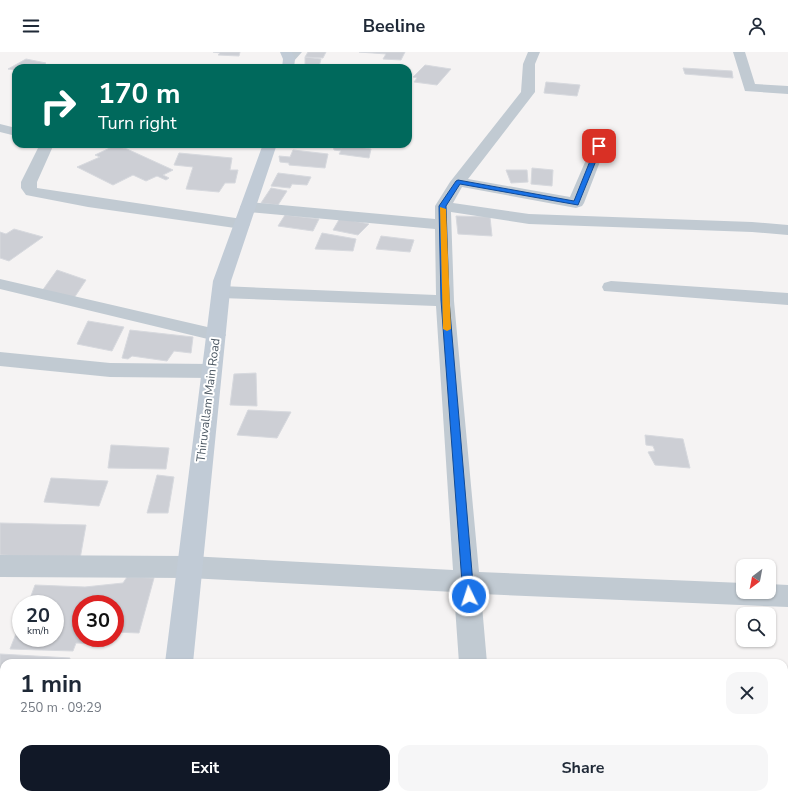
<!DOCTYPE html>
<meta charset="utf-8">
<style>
body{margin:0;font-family:"Nunito Sans",sans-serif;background:#f6f6f7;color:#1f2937;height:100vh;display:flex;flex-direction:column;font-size:15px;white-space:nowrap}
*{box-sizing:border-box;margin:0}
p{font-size:13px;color:#747a83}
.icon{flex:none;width:22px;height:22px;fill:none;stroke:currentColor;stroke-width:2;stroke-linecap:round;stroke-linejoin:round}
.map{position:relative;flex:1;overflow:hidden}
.panel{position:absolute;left:0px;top:607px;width:788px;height:140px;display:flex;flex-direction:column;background:#fff;border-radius:12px 12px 0 0;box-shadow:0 1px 3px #0004}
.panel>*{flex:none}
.guide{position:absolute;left:12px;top:12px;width:400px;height:84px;border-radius:12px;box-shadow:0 1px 3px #0004;background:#00695c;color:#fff;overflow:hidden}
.needle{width:26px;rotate:212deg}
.fabs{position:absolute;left:736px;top:507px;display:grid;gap:8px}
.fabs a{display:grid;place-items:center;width:40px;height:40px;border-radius:8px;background:#fff;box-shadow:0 1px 3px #0004;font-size:20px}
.speed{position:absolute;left:12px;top:543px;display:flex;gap:8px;font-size:20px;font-weight:700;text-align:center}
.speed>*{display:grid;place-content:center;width:52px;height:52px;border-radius:50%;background:#fff;box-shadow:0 1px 3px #0004;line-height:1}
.speed small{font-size:10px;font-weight:400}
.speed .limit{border:6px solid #d22;background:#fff;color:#111}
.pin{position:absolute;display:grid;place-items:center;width:34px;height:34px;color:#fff;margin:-17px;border-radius:8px;box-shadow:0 2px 6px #0006}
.me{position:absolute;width:44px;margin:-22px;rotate:356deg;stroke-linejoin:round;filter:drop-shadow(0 0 3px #0008)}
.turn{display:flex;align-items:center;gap:14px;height:84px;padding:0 20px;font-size:18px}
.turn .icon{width:52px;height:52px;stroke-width:2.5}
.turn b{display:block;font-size:28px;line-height:34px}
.round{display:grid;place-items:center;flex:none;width:42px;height:42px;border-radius:12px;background:#f6f6f7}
.overview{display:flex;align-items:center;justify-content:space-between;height:68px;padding:0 20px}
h1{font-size:24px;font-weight:700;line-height:30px}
.button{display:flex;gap:8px;margin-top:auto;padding:8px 20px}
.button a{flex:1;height:46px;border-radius:12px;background:#111827;color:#fff;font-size:16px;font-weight:700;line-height:46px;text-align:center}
.button a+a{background:#f6f6f7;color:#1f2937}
header{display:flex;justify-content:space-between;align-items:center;height:52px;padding:0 20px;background:#fff;font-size:18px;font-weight:700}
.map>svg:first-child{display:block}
</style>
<header><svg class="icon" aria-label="menu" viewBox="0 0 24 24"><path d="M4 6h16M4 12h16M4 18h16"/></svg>Beeline<svg class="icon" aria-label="person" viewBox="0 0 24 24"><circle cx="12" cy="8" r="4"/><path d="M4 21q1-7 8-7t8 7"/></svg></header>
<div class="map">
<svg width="788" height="747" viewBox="0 0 788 747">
<rect width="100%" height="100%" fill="#f5f3f3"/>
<path fill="#cdcfd5" stroke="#d7d9de" d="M213,0h27l-1,4 -21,-1 2,-2z
M308,0h18l-3,6 -18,-1z
M359,0h46l-4,8 -18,-1 3,-5z
M305,5l16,2 -2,8 -14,-1z
M26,7l20,4 -6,5h-24v2l-8,-1z
M425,13l26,4 -14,16 -23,-3 3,-4 -4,-1z
M683,16l49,3 1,7 -48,-4z
M546,30l34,3 -3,11 -33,-3z
M102,92h28l-3,2z
M342,92l29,5 -2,9 -30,-4 2,-3 -7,-1 -1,-4 9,2z
M114,94l13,3 46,21 -10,5 6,3 -3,2 -9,-4 -11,5 -13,-6 -20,10 -36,-18 23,-10 -5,-2z
M293,98l35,4 -3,14 -36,-3v-2l-9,-1 -1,-6 11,1z
M179,101l53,5 -2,12h8l-3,13h-10l-6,9 -33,-3 7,-22 -19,-2z
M532,116l21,2 -1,16 -21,-2z
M506,118h21l1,12 -17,1z
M278,121l33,4 -4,8 -15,-1 -2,4 -19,-2z
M271,136l16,3 -9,14 -17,-2z
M285,163l34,4 -6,12 -35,-5z
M456,164l34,1 2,19 -34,-2z
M340,166l29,6 -11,11 -25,-5z
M14,177l29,8 -34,24 -9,-3v-26l6,2z
M322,181l34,6 -3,12 -38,-2z
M381,184l33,4 -4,12 -34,-3z
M57,218l29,10 -12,18 -32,-7z
M88,269l36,6 -12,24 -35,-7z
M130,278l63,7 -2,16 -17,-2 -7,10 -35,-5 -4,3 -6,-1z
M256,321l1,33 -27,-1 4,-31z
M248,358l43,2 -14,26 -40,-3z
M645,383l38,4 7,29 -35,-3 -7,-13 7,-1 -2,-5 -7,-1z
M111,393l58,3 -3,21 -58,-1z
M157,423l17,2 -6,36h-21z
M51,426l57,3 -9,25 -55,-4z
M0,471l86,2 -6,34 -80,-4z
M127,525l27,1 -15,55 -24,-1v-28h-34v34h29l-2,6 -32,-1 -3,8 -63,-2 11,-28v17h34v-34h-27l7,-19 50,2 38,-4z
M0,602l70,4 -1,5h-65v27h-4z
M3,678h1v65h49l-1,4h-52v-63z"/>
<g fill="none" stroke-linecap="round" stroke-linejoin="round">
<path fill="#c1cad2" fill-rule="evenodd" d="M289,0h13l-9,10 -4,1 -6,-4z
M528,0h12l-5,12v28l-67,87 102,18 22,-51 2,-3h10l2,3 -22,57 -2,3 -6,2 -114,-21 -9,16 76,11 223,8 36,3v10l-36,-3 -223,-8 -78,-12 3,89 25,271 264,11v9h26v-8l19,1v22l-307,-13 6,69h-28l-5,-71 -265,-14 -189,-1v-22l189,1 264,14 -17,-264 -215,-8 -7,-2 -2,-4 2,-4 7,-2 215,9 -1,-66 -187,-17 -6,-2 -2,-3 2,-3 6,-2 187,17v-13l15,-24 71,-90 2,-28z
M733,0h12l10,32 33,2v8l-43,-3z
M0,72l16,4v8l-16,-4z
M40,92h14l-17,38v6l205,31 6,1 2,4 -2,4 -6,1 -154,-22 -62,-12 -5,-7v-6z
M0,227l216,50 7,2 3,4 -3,4 -7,2 -216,-52z
M611,229l177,12v12l-184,-14 -2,-4 2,-4z
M0,300l110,11 101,1 7,2 3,5 -3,5 -7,2 -101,-1 -110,-11z
M467,743h32v4h-32z"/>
<path fill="#c1cbd6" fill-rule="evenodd" d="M280,0h12l3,7 -1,9h-12l1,-9z
M263,92h14l-46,137 -38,382h-28l48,-382z
M151,743h32v4h-32z"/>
</g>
<path fill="#1a73e8" stroke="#114b97" d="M599,92l3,2 -24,59 -118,-21 -14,22 3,94 25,296 -2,3h-7l-2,-3 -22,-296 -2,-94 17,-25 2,-1 116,21 22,-55z"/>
<path fill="#f59e0b" d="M440,155l6,2 5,120 -4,2 -4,-2z"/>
<g text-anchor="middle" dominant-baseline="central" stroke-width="4" stroke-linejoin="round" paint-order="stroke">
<g font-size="12" fill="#4a5661" stroke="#fff">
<text transform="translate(208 348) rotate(-83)">Thiruvallam Main Road</text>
</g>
</g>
</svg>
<div class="fabs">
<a><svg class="needle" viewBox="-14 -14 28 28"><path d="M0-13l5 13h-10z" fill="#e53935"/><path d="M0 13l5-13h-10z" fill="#747a83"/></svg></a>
<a><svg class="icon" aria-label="search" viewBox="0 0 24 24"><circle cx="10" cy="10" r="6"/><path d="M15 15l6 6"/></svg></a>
</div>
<div class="speed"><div>20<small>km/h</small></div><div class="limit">30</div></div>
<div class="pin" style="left:599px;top:94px;background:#d93025"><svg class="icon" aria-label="arrive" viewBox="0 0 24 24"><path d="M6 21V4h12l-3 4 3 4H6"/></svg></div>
<svg class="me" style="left:469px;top:544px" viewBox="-20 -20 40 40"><circle r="17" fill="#1a73e8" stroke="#fff" stroke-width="3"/><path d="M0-11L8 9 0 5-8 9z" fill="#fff"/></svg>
<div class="guide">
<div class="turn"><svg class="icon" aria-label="right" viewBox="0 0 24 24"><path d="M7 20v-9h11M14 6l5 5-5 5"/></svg><div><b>170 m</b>Turn right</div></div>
</div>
<section class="panel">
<div class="overview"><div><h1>1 min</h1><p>250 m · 09:29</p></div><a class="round"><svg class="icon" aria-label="close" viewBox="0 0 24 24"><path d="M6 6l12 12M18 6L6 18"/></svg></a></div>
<div class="button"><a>Exit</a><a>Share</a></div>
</section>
</div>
